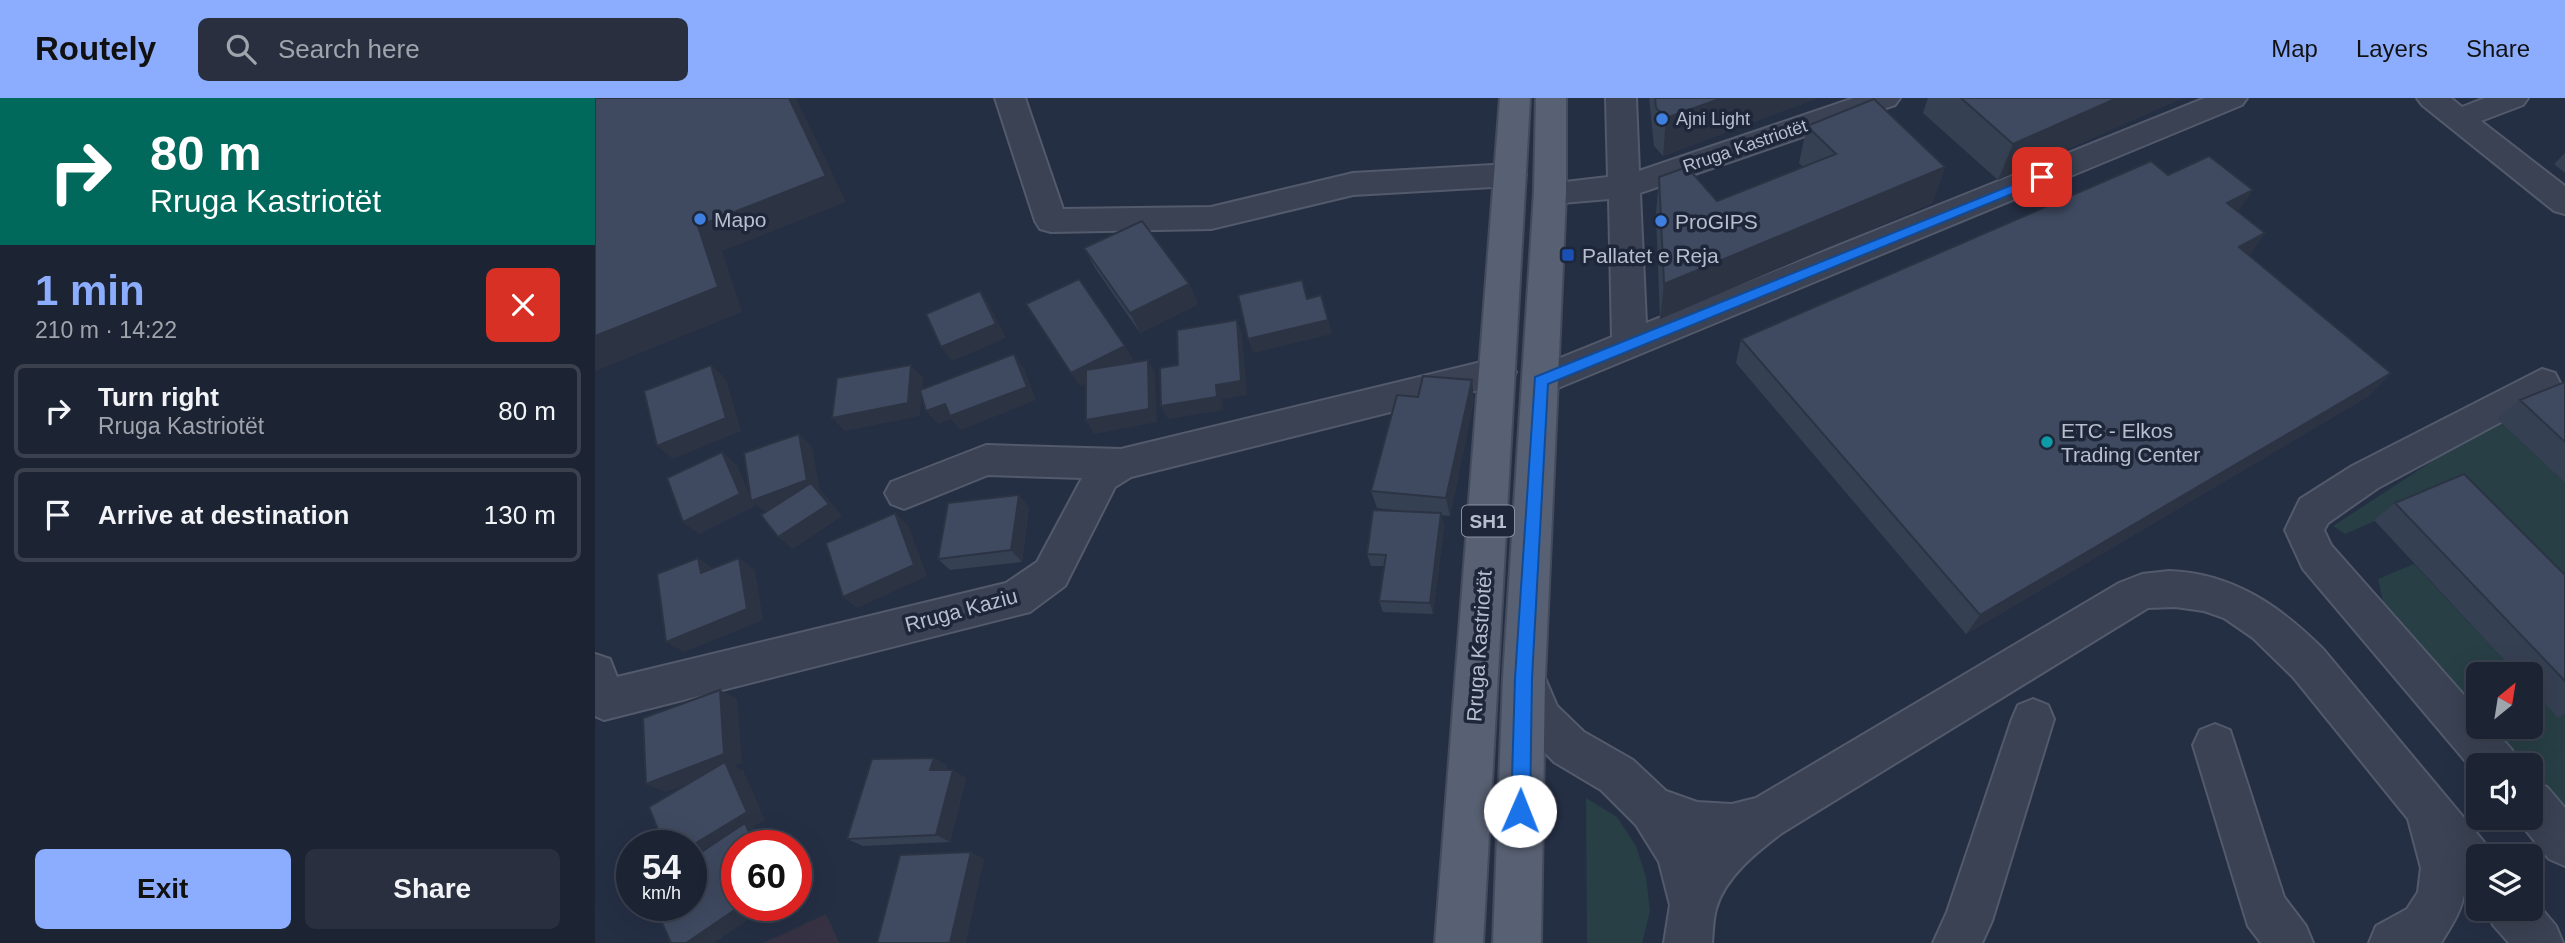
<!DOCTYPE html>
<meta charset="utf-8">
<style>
body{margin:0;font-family:Helvetica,sans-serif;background:#292f3f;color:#f1f3f6;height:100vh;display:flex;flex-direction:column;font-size:26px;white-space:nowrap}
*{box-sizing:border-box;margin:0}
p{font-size:23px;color:#a0a4ac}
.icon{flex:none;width:38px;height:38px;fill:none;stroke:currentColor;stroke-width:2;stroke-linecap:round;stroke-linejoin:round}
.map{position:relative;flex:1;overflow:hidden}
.panel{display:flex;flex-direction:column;background:#1c2333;width:595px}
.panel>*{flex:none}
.top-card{background:#00695c;color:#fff;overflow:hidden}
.needle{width:46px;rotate:30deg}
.controls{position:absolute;left:1871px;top:564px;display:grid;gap:14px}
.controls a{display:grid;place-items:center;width:77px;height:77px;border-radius:10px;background:#1c2333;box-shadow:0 7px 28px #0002,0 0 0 2px #3a404e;font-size:35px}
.speed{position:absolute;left:21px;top:732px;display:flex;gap:14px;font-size:35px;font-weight:700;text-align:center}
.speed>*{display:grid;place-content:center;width:91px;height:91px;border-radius:50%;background:#1c2333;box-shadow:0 7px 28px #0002,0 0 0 2px #3a404e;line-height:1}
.speed small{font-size:18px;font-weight:400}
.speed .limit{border:10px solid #d22;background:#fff;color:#111}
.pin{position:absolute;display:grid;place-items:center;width:60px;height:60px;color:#fff;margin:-30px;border-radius:14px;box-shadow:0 4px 10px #0006}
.me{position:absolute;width:77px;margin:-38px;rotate:1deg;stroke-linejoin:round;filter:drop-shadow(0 0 5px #0008)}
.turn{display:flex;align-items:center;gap:24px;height:147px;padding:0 35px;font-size:32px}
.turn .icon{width:91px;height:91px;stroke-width:2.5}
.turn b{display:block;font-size:49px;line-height:60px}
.round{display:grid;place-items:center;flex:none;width:74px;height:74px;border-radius:10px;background:#292f3f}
.overview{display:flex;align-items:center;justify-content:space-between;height:119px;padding:0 35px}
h1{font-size:42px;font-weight:600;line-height:52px;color:#8cadfd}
.cta{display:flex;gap:14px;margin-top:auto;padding:14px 35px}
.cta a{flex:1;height:80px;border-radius:10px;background:#8cadfd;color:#111;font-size:28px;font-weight:600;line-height:80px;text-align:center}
.cta a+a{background:#292f3f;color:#f1f3f6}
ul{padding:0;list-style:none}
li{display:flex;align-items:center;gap:21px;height:94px;margin:0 14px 10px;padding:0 21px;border:4px solid #3a404e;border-radius:10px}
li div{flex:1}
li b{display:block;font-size:26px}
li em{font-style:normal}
header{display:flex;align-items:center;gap:42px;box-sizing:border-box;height:98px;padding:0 35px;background:#8cadfd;color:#111}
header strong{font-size:33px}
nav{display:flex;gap:38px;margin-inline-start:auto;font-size:24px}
.search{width:490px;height:63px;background:#292f3f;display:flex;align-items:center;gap:18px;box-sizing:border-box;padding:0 24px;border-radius:10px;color:#a0a4ac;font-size:26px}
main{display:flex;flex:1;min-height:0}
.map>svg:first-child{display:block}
</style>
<header>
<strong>Routely</strong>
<div class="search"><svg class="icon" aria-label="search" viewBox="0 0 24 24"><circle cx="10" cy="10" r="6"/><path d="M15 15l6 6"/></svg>Search here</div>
<nav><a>Map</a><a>Layers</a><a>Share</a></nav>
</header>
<main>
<section class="panel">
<div class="top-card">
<div class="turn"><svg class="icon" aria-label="right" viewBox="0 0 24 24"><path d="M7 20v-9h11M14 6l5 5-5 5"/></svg><div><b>80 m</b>Rruga Kastriotët</div></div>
</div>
<div class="overview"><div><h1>1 min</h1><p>210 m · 14:22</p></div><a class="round" style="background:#d93025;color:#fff"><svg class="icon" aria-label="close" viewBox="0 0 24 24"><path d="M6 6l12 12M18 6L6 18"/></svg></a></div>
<ul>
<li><svg class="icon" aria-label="right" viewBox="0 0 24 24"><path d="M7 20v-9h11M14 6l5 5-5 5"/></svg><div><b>Turn right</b><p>Rruga Kastriotët</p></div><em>80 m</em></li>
<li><svg class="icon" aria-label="arrive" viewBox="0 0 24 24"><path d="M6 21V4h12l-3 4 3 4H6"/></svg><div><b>Arrive at destination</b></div><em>130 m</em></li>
</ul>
<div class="cta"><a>Exit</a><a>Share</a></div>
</section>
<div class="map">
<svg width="1970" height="845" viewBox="0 0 1970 845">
<rect width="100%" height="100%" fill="#252f44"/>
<path fill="#363244" d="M231,816l13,29h-76z"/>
<path fill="#273f45" d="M1902,321l68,64v134l-124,-125 -96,42 -12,-8z
M1819,466l103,110h-39v45l-52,-59 -42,-55 -6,-26z
M1936,590l27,29 7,-3v104l-34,-39v-14h-13l-34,-39h47z
M991,700l31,19 19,29 10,31 4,34 -8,32h-55z"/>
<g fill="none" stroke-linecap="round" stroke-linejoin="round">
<defs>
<path id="minor" d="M400,0h30l38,111 148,-2 142,-34 157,-9 11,3 5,8 -5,8 -11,3 -157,9 -142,34 -160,3 -11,-3 -5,-8z
M1011,0h30l3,73 215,-73h46l-5,7 -255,88 6,130 559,-225h42l-5,7 -701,290 -13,-4 -5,-10 5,-10 84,-34 -3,-138 -59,5 -11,-3 -5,-8 5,-8 69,-8z
M1822,0h34l11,9 23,-9h43l-5,7 -42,16 84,65v28l-11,-3 -132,-106z
M903,260l12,4 6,10 -6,10 -379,95 -16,10 -50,99 -35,26 -426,108 -9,-4v-62l15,5 7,18 389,-94 31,-21 45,-84 -94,-3 -84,34 -13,-5 -6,-11 6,-11 95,-37 135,4z
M1947,271l13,4 5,10 -5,10 -177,95 -50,35 -4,7 7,15 147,166v15h13l21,24 7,15h-41v11l-175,-207 -18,-39 15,-31 52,-33z
M1574,473c63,2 111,35 154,78l171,205 1,2h-17v37l-13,-5c-2,21 -13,37 -24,55h-72l7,-17 31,-17 11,-17 3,-24 -13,-49 -115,-142 -40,-39 -29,-20 -20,-7 -29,-4 -27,1 -366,225c-25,19 -57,44 -66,76 -3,11 -3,23 -4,34h-48l6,-38 -11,-43 -23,-37 -35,-35 -47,-28 -27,-28 -24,-56 6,-14 15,-6 15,6 18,42 27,26 49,28 33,31 31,11 35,2 24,-6 363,-215 23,-9z
M1438,601l15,6 6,14 -62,202 -10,22h-49l14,-31 65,-193 6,-14z
M1620,626l15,6 54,167 22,29 7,17h-52l-13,-17 -55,-181 7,-15z
M1936,683l16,6 18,21v58l-16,-7 -34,-42h16z
M1936,798l25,30 7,17h-54l-16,-18 -6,-17h44z"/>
<path id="major" d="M905,0h30l-47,845h-48z
M941,0h30v95l-21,485 -4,265h-48l10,-265 31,-485z"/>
</defs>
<use href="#minor" stroke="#525a6b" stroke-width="4"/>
<use href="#major" stroke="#444b5d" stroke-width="4"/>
<use href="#minor" fill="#3a4253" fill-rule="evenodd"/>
<use href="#major" fill="#586173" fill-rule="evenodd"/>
</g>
<path fill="#364053" d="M1054,0h168l-154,58 -9,-10z
M1333,0h254l-184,82 -75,-67z
M1212,28l138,41 -13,36 -272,116 -4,-105 3,-37 58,24 86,-34 -4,-4z
M1970,55v20l-11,-9z
M1573,77l70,37 27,21 -16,22 142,118 -24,24 -401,237 -230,-271 5,-24z
M489,150l105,36 9,20 -58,29 -45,-65z
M1970,284v101l-68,-64 23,-19z
M823,299l56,2 -24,117 -9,-1 3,10 -11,89 -50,-2 -4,-11 5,-35h-13l-4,-12 46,-42 -36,-4 -6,-17z
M1800,405l170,72v139l-7,4 -27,-30v-14h-14l-143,-154z
M434,409l-7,55 -72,8 -12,-11z
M339,660l13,8 -1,4 20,8 -16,64 -87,4 -16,-7z"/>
<path fill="#2c3444" d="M194,0h7l50,104 -124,49 20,61 -147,59v-35l103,-110z
M1127,0h95l-154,58 3,-38z
M1522,0h65l-184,82 15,-36z
M1350,69l-13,36 -272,116 4,-35z
M1658,92l-18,26 -8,-13z
M1670,135l-18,26 -8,-12z
M594,186l9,20 -58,29 -10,-20z
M385,193l10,15 16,32 -54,23 -11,-14z
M726,197l11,39 -79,19 -5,-14z
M642,222l5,14 5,61 -25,4 1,11 -55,9 -7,-13 55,-21z
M530,248l8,14 -53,26 -9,-13z
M419,256l10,14 12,32 -75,30 -10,-11 -13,5 -12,-13 19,-7z
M553,262l7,14 2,48 -63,12 -8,-14z
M116,267l15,14 15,52 -68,28 -16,-13z
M316,267l12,13 -3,38 -75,15 -13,-13z
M1796,275l-24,24 -401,237 14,-19z
M877,282l2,19 -24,117 -4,-18z
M204,336l13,13 8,43 5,5 17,21 -49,33 -15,-12 -12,-24 -13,-11 2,4 -56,28 -16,-12 39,-70 15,13 15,35z
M424,397l10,12 -7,55 -11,-12z
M300,415l13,12 19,51 -70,32 -14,-11z
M846,415l3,12 -11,89 -3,-11z
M103,460l17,12 -14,3z
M144,460l16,12 8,50 -79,32 -18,-10z
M125,592l17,9 5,64 -8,3 9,4 22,50 -12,7 10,4 7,14h-15l-64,21v-20l37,-78 -62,24 -20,-8z
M339,660l13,8 -4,13 -13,-9z
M358,672l13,8 -16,64 -14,-7z
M376,754l13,7 -18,84h-16z
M147,807h27l-55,38h-28z"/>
<path fill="#3f4a61" stroke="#2c3444" stroke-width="2" d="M0,0h194l37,78 -128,50 20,61 -123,49z
M1060,0h67l-56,20 -10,-10z
M1366,0h156l-104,46z
M1279,1l71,68 -281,117 -5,-107 28,-10 30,34 119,-47 -29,-28z
M1614,58l44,34 -26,13 38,30 -26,14 152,126 -411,242 -239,-276 410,-178 17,14z
M547,123l47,63 -59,29 -46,-65z
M484,181l46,67 -54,27 -45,-69z
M707,182l5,19 14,-4 7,25 -80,19 -10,-44z
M385,193l16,33 -55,23 -15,-33z
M642,222l4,61 -25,4 1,12 -56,9 -1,-38 18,-3 -1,-35z
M419,256l13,33 -77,29 -5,-12 -19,7 -6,-21z
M553,262l1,49 -63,11v-50z
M116,267l15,53 -69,28 -13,-55z
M316,267l-3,38 -76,15 5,-40z
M828,278l49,4 -26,118 -75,-7 26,-96 21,2z
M1970,284v60l-45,-42z
M204,336l8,46 -56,21 -7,-48z
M127,354l18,42 -57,28 -16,-44z
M1869,376l101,101v106l-170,-178z
M216,385l18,21 -51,33 -17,-22z
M424,397l-8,55 -73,9 10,-56z
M778,412l68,3 -11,90 -51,-2 7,-46 -19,-1z
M300,415l19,52 -71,32 -17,-54z
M103,460l3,15 38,-15 8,51 -81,33 -9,-68z
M125,592l4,64 -78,30 -3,-66z
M339,660l-4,12h23l-17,65 -89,4 25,-80z
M130,664l22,50 -56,34v-1h-27l-15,-38z
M150,725l10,22h-18v60h5l-56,38h-15l-17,-38h37v-46z
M376,754l-21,91h-73l23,-88z"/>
<path fill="#1a73e8" stroke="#114b97" stroke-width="2" d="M1447,75l6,4 -2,3 -498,204 -16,294 -2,133 -3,6 -7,3 -6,-3 -3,-6 4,-133 20,-301z"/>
<g fill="#3f7fe0" stroke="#1e2739" stroke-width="2.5">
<circle cx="1067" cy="21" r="7"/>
<circle cx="105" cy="121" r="7"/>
<circle cx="1066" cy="123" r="7"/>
</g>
<rect fill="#1a4fb4" stroke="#1e2739" stroke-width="2.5" x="966" y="150" width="14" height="14" rx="3.5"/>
<circle fill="#0f9aa8" stroke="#1e2739" stroke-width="2.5" cx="1452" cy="344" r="7"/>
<g text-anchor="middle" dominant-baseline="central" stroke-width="7" stroke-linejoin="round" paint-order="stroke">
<g font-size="18" fill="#b7becd" stroke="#1e2739" text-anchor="start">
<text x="1081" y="21">Ajni Light</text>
</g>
<g font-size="18" fill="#b7becd" stroke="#1e2739">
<text transform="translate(1150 48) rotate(-19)">Rruga Kastriotët</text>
</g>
<rect fill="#1e2739" stroke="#8991a1" stroke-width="2" x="867" y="407.5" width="52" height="31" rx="5"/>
<g font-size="19" font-weight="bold" fill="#b7becd">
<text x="893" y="423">SH1</text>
</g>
<g font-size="21" fill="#b7becd" stroke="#1e2739" text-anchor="start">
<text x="119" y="121">Mapo</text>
<text x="1080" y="123">ProGIPS</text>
<text x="987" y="157">Pallatet e Reja</text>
<text x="1466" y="332">ETC - Elkos<tspan x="1466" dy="24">Trading Center</tspan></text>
</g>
<g font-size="21" fill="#b7becd" stroke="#1e2739">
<text transform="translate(366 512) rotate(-15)">Rruga Kaziu</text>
<text transform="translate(884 548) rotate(-86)">Rruga Kastriotët</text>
</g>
</g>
</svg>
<div class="controls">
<a><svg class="needle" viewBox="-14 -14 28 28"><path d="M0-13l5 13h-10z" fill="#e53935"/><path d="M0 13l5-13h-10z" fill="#a0a4ac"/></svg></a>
<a><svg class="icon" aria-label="sound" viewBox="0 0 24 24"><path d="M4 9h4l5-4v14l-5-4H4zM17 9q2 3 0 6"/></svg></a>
<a><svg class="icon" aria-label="layers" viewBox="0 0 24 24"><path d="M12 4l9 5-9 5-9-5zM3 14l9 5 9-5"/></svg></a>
</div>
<div class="speed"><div>54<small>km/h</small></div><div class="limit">60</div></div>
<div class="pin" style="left:1447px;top:79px;background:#d93025"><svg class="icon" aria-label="arrive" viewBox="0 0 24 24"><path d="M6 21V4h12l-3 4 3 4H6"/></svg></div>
<svg class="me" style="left:925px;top:713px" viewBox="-20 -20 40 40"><circle r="19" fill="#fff"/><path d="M0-13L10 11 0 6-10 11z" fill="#1a73e8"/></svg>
</div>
</main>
